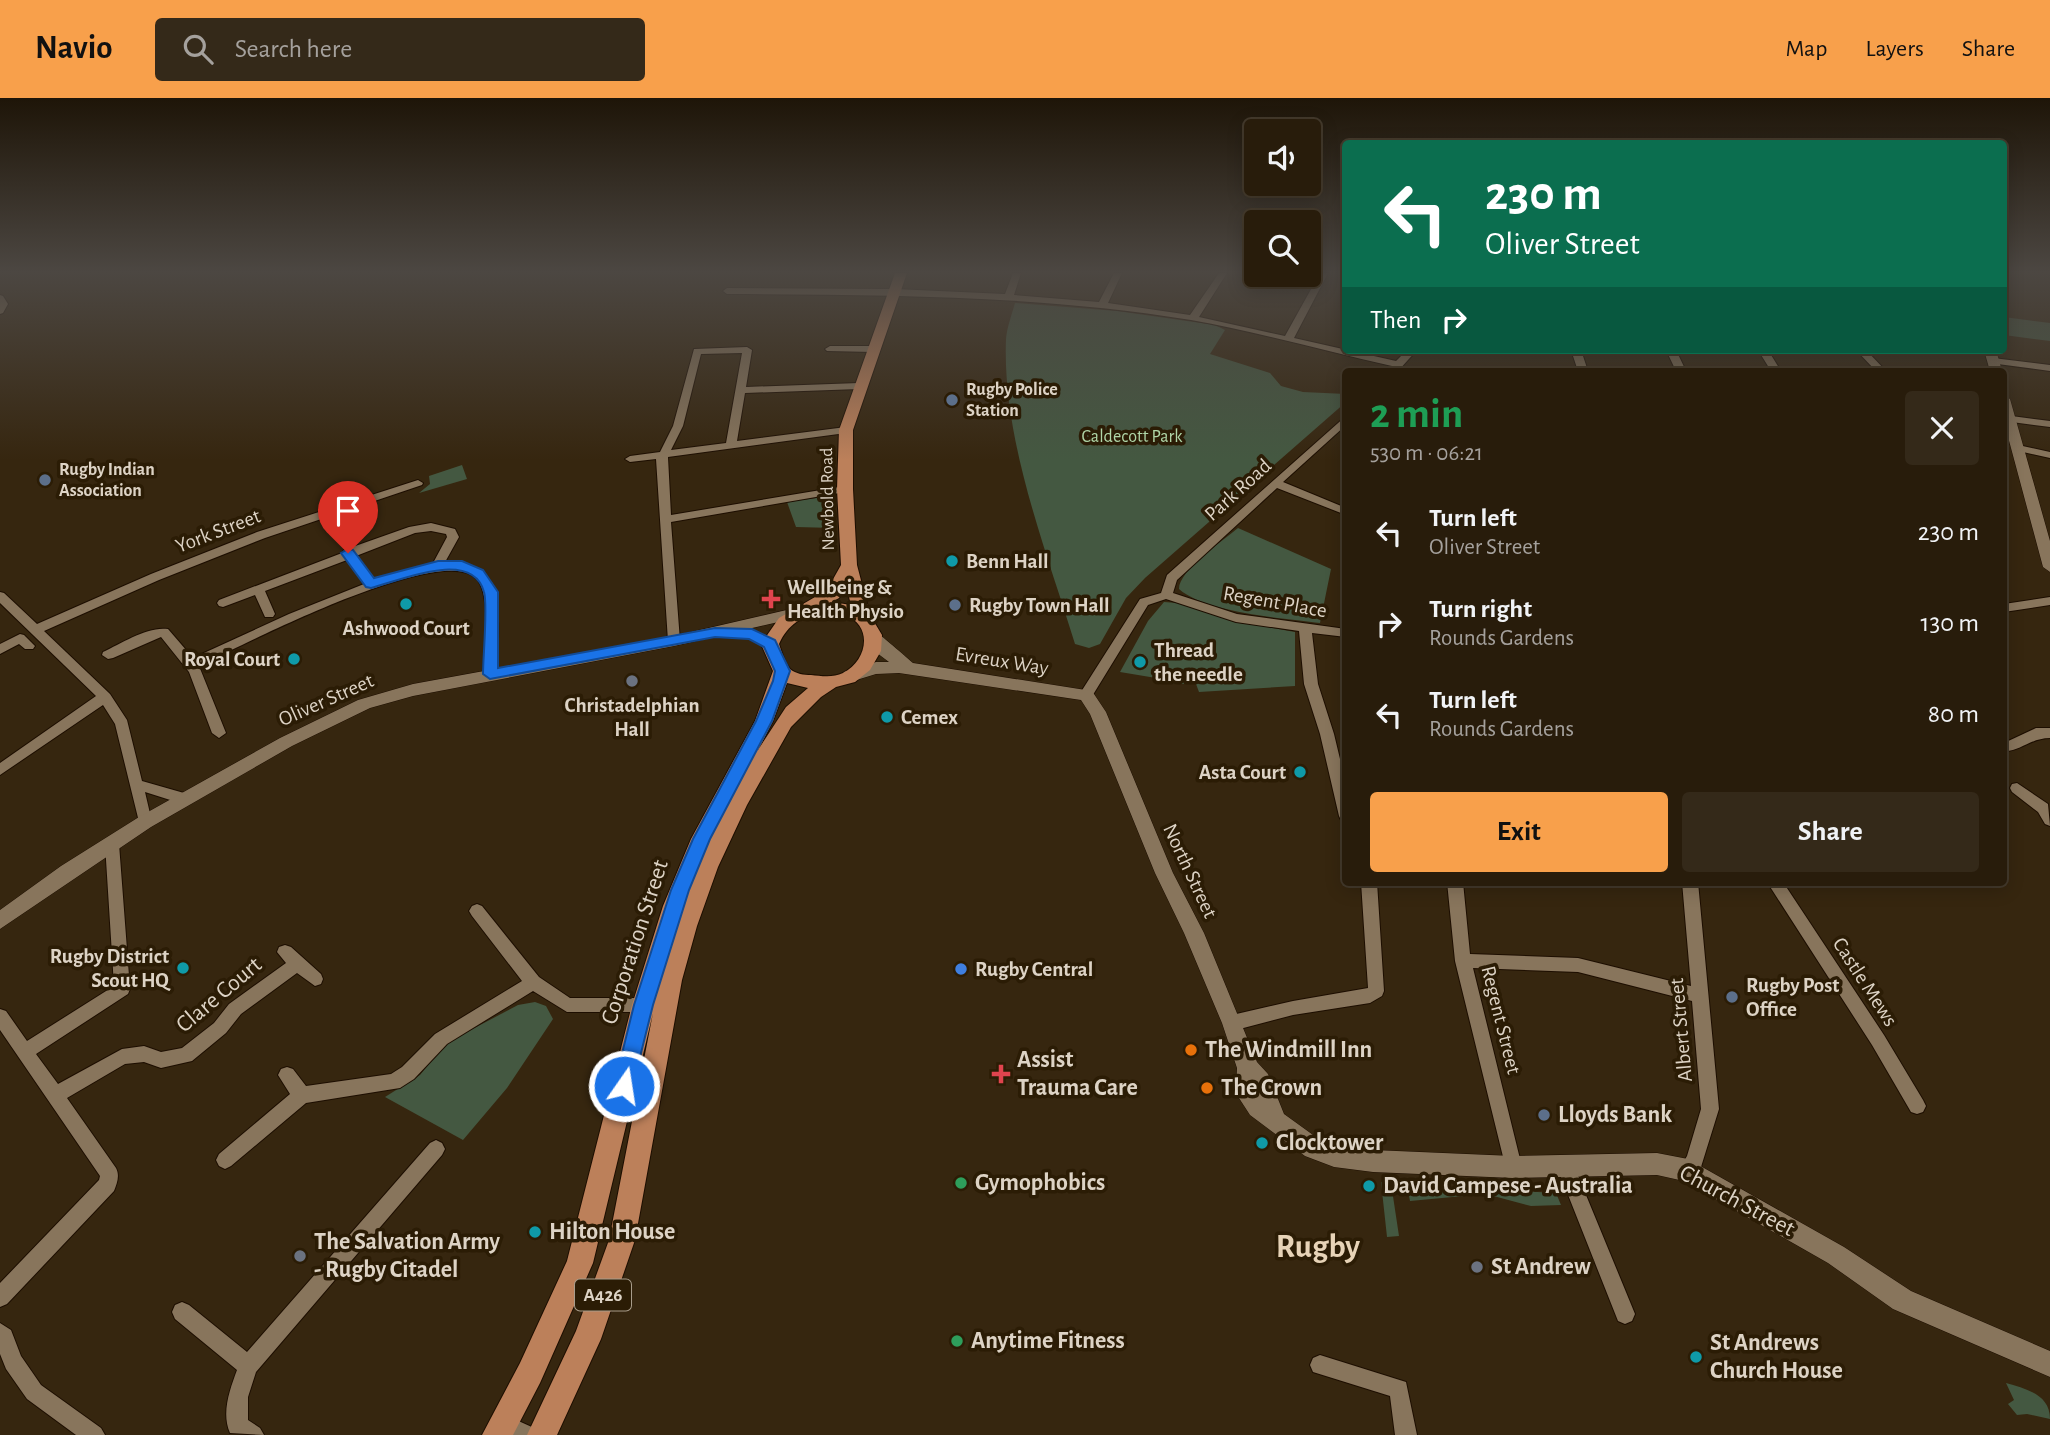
<!DOCTYPE html>
<meta charset="utf-8">
<style>
body{margin:0;font-family:"Alegreya Sans",sans-serif;background:#342919;color:#f1f3f6;height:100vh;display:flex;flex-direction:column;font-size:26px;white-space:nowrap}
*{box-sizing:border-box;margin:0}
p{font-size:23px;color:#a5a19d}
.icon{flex:none;width:38px;height:38px;fill:none;stroke:currentColor;stroke-width:2;stroke-linecap:round;stroke-linejoin:round}
.map{position:relative;flex:1;overflow:hidden}
.details{position:absolute;left:1342px;top:270px;width:665px;height:518px;display:flex;flex-direction:column;background:#281c0b;border-radius:7px;box-shadow:0 4px 18px #0003,0 0 0 2px #443a2c}
.details>*{flex:none}
.top-card{position:absolute;left:1342px;top:42px;width:665px;height:214px;border-radius:7px;box-shadow:0 4px 18px #0003,0 0 0 2px #443a2c;background:#0b6e4f;color:#fff;overflow:hidden}
.controls{position:absolute;left:1244px;top:21px;display:grid;gap:14px}
.controls a{display:grid;place-items:center;width:77px;height:77px;border-radius:7px;background:#281c0b;box-shadow:0 4px 18px #0003,0 0 0 2px #443a2c;font-size:35px}
.pin{position:absolute;display:grid;place-items:center;width:60px;height:60px;color:#fff;margin:-72px -30px;border-radius:50% 50% 50% 0;rotate:-45deg;box-shadow:0 0 7px #0007}
.pin .icon{rotate:45deg}
.me{position:absolute;width:77px;margin:-38px;rotate:13deg;stroke-linejoin:round;filter:drop-shadow(0 0 5px #0008)}
.turn{display:flex;align-items:center;gap:24px;height:147px;padding:0 28px;font-size:32px}
.turn .icon{width:91px;height:91px;stroke-width:2.5}
.turn b{display:block;font-size:49px;line-height:60px}
.then{display:flex;align-items:center;height:66px;padding:0 28px;background:#0003;gap:14px;font-size:26px}
.round{display:grid;place-items:center;flex:none;width:74px;height:74px;border-radius:7px;background:#342919}
.headline{display:flex;align-items:center;justify-content:space-between;height:119px;padding:0 28px}
h1{font-size:42px;font-weight:700;line-height:52px;color:#1e9e55}
.cta{display:flex;gap:14px;margin-top:auto;padding:14px 28px}
.cta a{flex:1;height:80px;border-radius:7px;background:#f8a04b;color:#111;font-size:28px;font-weight:700;line-height:80px;text-align:center}
.cta a+a{background:#342919;color:#f1f3f6}
ul{padding:0;list-style:none}
li{display:flex;align-items:center;gap:21px;height:91px;padding:0 28px}
li div{flex:1}
li b{display:block;font-size:26px}
li em{font-style:normal}
header{display:flex;align-items:center;gap:42px;box-sizing:border-box;height:98px;padding:0 35px;background:#f8a04b;color:#111}
header strong{font-size:33px}
nav{display:flex;gap:38px;margin-inline-start:auto;font-size:24px}
.search{width:490px;height:63px;background:#342919;display:flex;align-items:center;gap:18px;box-sizing:border-box;padding:0 24px;border-radius:7px;color:#a5a19d;font-size:26px}
.map>svg:first-child{display:block}
</style>
<header>
<strong>Navio</strong>
<div class="search"><svg class="icon" aria-label="search" viewBox="0 0 24 24"><circle cx="10" cy="10" r="6"/><path d="M15 15l6 6"/></svg>Search here</div>
<nav><a>Map</a><a>Layers</a><a>Share</a></nav>
</header>
<div class="map">
<svg width="2050" height="1337" viewBox="0 0 2050 1337">
<rect width="100%" height="100%" fill="#36260f"/>
<path fill="#445841" d="M1015,205l102,8 98,14 10,5 -15,24 60,19 11,13 22,6 43,2v8l-201,176 -19,20 -26,46 -11,4 -14,-4c-29,-95 -73,-204 -69,-305 1,-12 6,-25 9,-36z
M2004,219l46,6v18l-46,-6z
M462,367l5,14 -48,14 11,-9 -1,-8z
M831,398l3,32 -38,-1 -9,-25z
M1238,430l93,41 -11,54c-37,-5 -114,-10 -141,-34 0,-19 44,-48 59,-61z
M1164,504l14,1 73,21 44,8v54l-96,6 -3,-8h-32l-2,-5 -42,-7 28,-51z
M535,904l11,4 7,13 -46,69 -44,52 -78,-43 35,-22 26,-32 72,-38z
M1381,1084l10,1 8,53 -12,1z
M1407,1087l66,3 1,7 -64,6z
M1484,1091l72,4 5,12 -30,1 -45,-12z
M2006,1285c20,6 44,11 44,36l-23,-5 -10,1 -9,-11 6,-4z"/>
<g fill="none" stroke-linecap="round" stroke-linejoin="round">
<defs>
<path id="minor" d="M1013,175h8l-7,22 85,7 15,-29h8l-14,30 82,12 29,-42h8l-28,44 86,19 35,-63h8l-34,65 102,23 11,-11h10l-19,21h-8l2,-5c-67,-15 -134,-34 -201,-46 -154,-25 -308,-25 -464,-26l-4,-3 4,-3 168,1 110,5z
M0,197l3,1 5,8 -5,9 -3,1z
M830,248h43l5,3 -5,3 -46,-1 -2,-2z
M747,249l5,3 -6,37 113,-4 5,3 -5,3 -114,4 -8,48 109,-14 5,3 -5,3 -178,24 3,58 174,-29 6,3 -6,3 -174,30 9,119 -6,4 -6,-4 -12,-182 -26,3 -5,-3 5,-3 30,-4 13,-26 21,-77zM742,255l-16,90 -55,7 12,-24 18,-72z
M1571,252h10l7,21h-10z
M1666,252h10l10,21h-10z
M1758,252h10l13,21h-10z
M1856,252h10l20,21h-10z
M1993,260l57,7v6l-60,-8 -2,-2z
M2004,317l46,6v6l-46,-6z
M1346,318v9l-63,57 63,26v7l-69,-27 -100,92 -4,13 64,21 109,15v8l-34,-4 6,51 16,50 12,50v38l-5,-2 -2,-4 -19,-82 -16,-50 -5,-53 -63,-9 -70,-23 -18,6 -57,93 -5,2 -7,-5 61,-96 21,-6 6,-18z
M2018,347l32,7v6l-36,-8 -1,-2z
M418,382l5,3 -1,2 -157,53 -106,42 -115,51 66,63 17,26 15,61 49,14 2,4 -2,4 -5,2 -41,-13 7,30 -2,4h-10l-25,-102 -12,-19 -103,70v-12l96,-67 -96,-93v-11l4,1 33,31 114,-50 106,-42z
M431,425l24,6 4,8 -15,27c52,-4 55,34 54,75 -1,12 1,27 -3,38l-5,2 -7,-5c1,-23 9,-77 -6,-95 -34,-38 -236,67 -278,87l27,67 -7,5 -7,-5 -23,-61 -28,-35 -48,21 -5,1 -6,-4 1,-3c19,-9 45,-26 65,-23l25,29 96,-44 75,-30 -17,-24 -82,31 10,23 -2,3h-8l-10,-22 -32,12 -4,-1 -2,-3 2,-3 123,-47 2,-3 65,-23zM431,433l15,3 1,3 -15,28 -58,15 -18,-24 59,-23z
M2050,499v8l-46,7v-8z
M20,536l4,1 11,11 -2,3h-8l-6,-5 -19,10v-10z
M2036,630h14v10c-20,0 -30,14 -46,13v-8z
M2017,685l31,21 2,22 -5,-2 -7,-12 -26,-20 -2,-4 2,-4z
M112,740l5,2 2,4 11,145 -2,5 -92,60 22,30 64,-35 22,-3 17,6 21,-4 32,-25 15,-19 57,-41 -9,-11 2,-5 6,-2 6,2 30,27 2,5 -2,5 -6,2 -18,-13 -56,41 -15,19 -34,28 -31,7 -17,-6 -19,2 -58,34 49,70c4,8 1,15 -2,23l-107,113 -7,3v-24l99,-103 1,-4 -100,-146v-21l6,2 21,30 87,-55 -9,-142 2,-4z
M1361,784h16l7,109 -2,5 -12,7 -77,12 -61,16 -6,-3 -2,-5 2,-5 6,-3 61,-14 75,-13z
M1447,784h16l7,72 108,4 113,28 -9,-104h16l21,227 -18,58 -7,9 -6,3 -6,-3 -3,-6 8,-14 14,-47 -9,-108 -114,-29 -105,-4 49,199 -3,6 -6,3 -6,-3 -52,-212z
M1767,784h16l101,153 39,65 3,6 -3,6 -6,2 -6,-2 -39,-67z
M477,806l5,2 57,71 31,21h73l6,2 2,5 -2,5 -6,2h-76l-34,-21 -86,53 -33,35 -14,9 -94,15 -75,63 -6,3 -6,-3 -3,-6 3,-6 71,-60 -12,-19 3,-6 6,-2 6,2 13,17 85,-12 11,-7 33,-33 87,-53 -50,-65 -3,-5 3,-5z
M436,1042l6,3 3,6 -3,6 -186,217 -8,25v23l12,8 4,7 -34,-2c-9,-20 0,-44 7,-63l-62,-51 -3,-7 3,-7 7,-3 7,3 58,47 183,-209z
M1566,1060l6,3 63,153 -3,7 -7,3 -7,-3 -61,-154 3,-6z
M0,1225l11,7 10,26 20,29 60,43 4,7h-29l-49,-36 -21,-30 -6,-15z
M1320,1257l86,27 11,53h-22l-5,-39 -77,-24 -3,-7 3,-7z
M503,1316l31,14 4,7h-35l-7,-4 -3,-7 3,-7z"/>
<path id="tertiary" d="M1984,252h12l6,21h-12z
M2004,297l6,4 40,142v31l-7,-5 -39,-145z
M791,511l5,1 3,4 -3,4 -122,28 -261,50 -43,12 -78,38 -141,81 -151,102v-19l61,-44 78,-49 141,-79 78,-38 55,-16 261,-48z"/>
<path id="secondary" d="M874,533c5,2 32,26 39,32l179,28 14,21 67,161 31,60 53,129 11,12 16,40 36,26 14,5 39,5 140,6 144,-3 31,6 156,88 67,44 139,60v26l-157,-68 -65,-46 -144,-82 -27,-6 -144,3 -140,-6 -39,-5 -29,-11 -55,-41 -11,-17 -3,-7 1,-23 -15,-45 -38,-90 -29,-60 -65,-159 -9,-14 -182,-27 -23,1 -26,8 -6,-2 -2,-4 2,-4 32,-10h13l-12,-9 -11,-17z"/>
<path id="trunk" d="M895,175h12l-54,157v59l4,76 13,50 12,20 -1,16 -11,19 -15,12 -19,5 -15,10 -30,30 -44,78 -29,62 -21,59 -15,54 -47,260 -34,99 -44,96h-30l49,-104 33,-91 44,-227 -60,250 -53,120 -27,52h-31l38,-72 47,-102 65,-256 31,-99 28,-67 64,-118 18,-50 -12,-27 18,-26 48,-28 14,-25 -4,-76 2,-59zM846,487l5,20 -19,-3 7,-4zM823,514c7,1 15,1 22,3 29,11 22,46 -2,58 -10,5 -22,3 -32,2 -7,0 -15,-1 -21,-6 -6,-6 -8,-17 -11,-25 9,-20 23,-28 44,-32zM787,585l21,5 -22,19 -28,43 15,-29z"/>
</defs>
<use href="#minor" stroke="#1d0e00" stroke-width="2"/>
<use href="#tertiary" stroke="#1d0e00" stroke-width="1"/>
<use href="#secondary" stroke="#1d0e00" stroke-width="1"/>
<use href="#trunk" stroke="#1d0e00" stroke-width="2"/>
<use href="#minor" fill="#88755c" fill-rule="evenodd"/>
<use href="#tertiary" fill="#88755c" fill-rule="evenodd"/>
<use href="#secondary" fill="#88755c" fill-rule="evenodd"/>
<use href="#trunk" fill="#bc805a" fill-rule="evenodd"/>
</g>
<linearGradient id="sky" x2="0" y2="1"><stop stop-color="#1e1508"/><stop offset="0.48" stop-color="#4c4742"/><stop offset="1" stop-color="#4c4742" stop-opacity="0"/></linearGradient>
<rect width="2050" height="362" fill="url(#sky)"/>
<path fill="#1a73e8" stroke="#114b97" stroke-width="2" d="M348,451l5,1 21,28 64,-17h24l21,9 15,22v76l217,-40 37,1 23,11 15,31 -18,50 -62,118 -21,51 -36,115 -22,88 -7,3 -7,-3 -3,-7 20,-81 37,-115 22,-51 63,-118 17,-40 2,-10 -11,-24 -15,-8 -34,-2 -225,42 -7,-5c0,-17 5,-69 1,-82 -12,-44 -85,-11 -113,-4l-5,-1 -25,-34z"/>
<g fill="#5c6f8a" stroke="#2b1c05" stroke-width="2.5">
<circle cx="952" cy="302" r="7"/>
<circle cx="45" cy="382" r="7"/>
<circle cx="955" cy="507" r="7"/>
<circle cx="1732" cy="899" r="7"/>
<circle cx="1544" cy="1017" r="7"/>
</g>
<g fill="#0f9aa8" stroke="#2b1c05" stroke-width="2.5">
<circle cx="952" cy="463" r="7"/>
<circle cx="406" cy="506" r="7"/>
<circle cx="294" cy="561" r="7"/>
<circle cx="1140" cy="564" r="7"/>
<circle cx="887" cy="619" r="7"/>
<circle cx="1300" cy="674" r="7"/>
<circle cx="183" cy="870" r="7"/>
<circle cx="1262" cy="1045" r="7"/>
<circle cx="1369" cy="1088" r="7"/>
<circle cx="535" cy="1134" r="7"/>
<circle cx="1696" cy="1259" r="7"/>
</g>
<g fill="#e0444e" stroke="#2b1c05" stroke-width="2.5">
<path d="M767.5 490.5h7v7h7v7h-7v7h-7v-7h-7v-7h7z"/>
<path d="M997.5 965.5h7v7h7v7h-7v7h-7v-7h-7v-7h7z"/>
</g>
<g fill="#6b7280" stroke="#2b1c05" stroke-width="2.5">
<circle cx="632" cy="583" r="7"/>
<circle cx="300" cy="1158" r="7"/>
<circle cx="1477" cy="1169" r="7"/>
</g>
<circle fill="#3f7fe0" stroke="#2b1c05" stroke-width="2.5" cx="961" cy="871" r="7"/>
<g fill="#e8710a" stroke="#2b1c05" stroke-width="2.5">
<circle cx="1191" cy="952" r="7"/>
<circle cx="1207" cy="990" r="7"/>
</g>
<g fill="#2e9e5b" stroke="#2b1c05" stroke-width="2.5">
<circle cx="961" cy="1085" r="7"/>
<circle cx="957" cy="1243" r="7"/>
</g>
<g text-anchor="middle" dominant-baseline="central" stroke-width="7" stroke-linejoin="round" paint-order="stroke">
<g font-size="18" font-weight="bold" fill="#ddd3c5" stroke="#2b1c05" text-anchor="start">
<text x="966" y="292">Rugby Police<tspan x="966" dy="21">Station</tspan></text>
<text x="59" y="372">Rugby Indian<tspan x="59" dy="21">Association</tspan></text>
</g>
<g font-size="18" fill="#b0d6a8" stroke="#2b1c05">
<text x="1132" y="339">Caldecott Park</text>
</g>
<g font-size="18" fill="#ddd3c5" stroke="#2b1c05">
<text transform="translate(828 401) rotate(-91)">Newbold Road</text>
</g>
<rect fill="#2b1c05" stroke="#a89c8b" stroke-width="2" x="575" y="1181.5" width="56" height="31" rx="5"/>
<g font-size="19" font-weight="bold" fill="#ddd3c5">
<text x="603" y="1197">A426</text>
</g>
<g font-size="21" fill="#ddd3c5" stroke="#2b1c05">
<text transform="translate(1238 392) rotate(-42)">Park Road</text>
<text transform="translate(218 433) rotate(-21)">York Street</text>
<text transform="translate(1275 504) rotate(10)">Regent Place</text>
<text transform="translate(1002 563) rotate(9)">Evreux Way</text>
<text transform="translate(326 602) rotate(-24)">Oliver Street</text>
<text transform="translate(1190 773) rotate(65)">North Street</text>
<text transform="translate(1865 884) rotate(57)">Castle Mews</text>
<text transform="translate(1501 922) rotate(76)">Regent Street</text>
<text transform="translate(1681 932) rotate(-95)">Albert Street</text>
</g>
<g font-size="21" font-weight="bold" fill="#ddd3c5" stroke="#2b1c05" text-anchor="start">
<text x="966" y="463">Benn Hall</text>
<text x="787" y="489">Wellbeing &amp;<tspan x="787" dy="24">Health Physio</tspan></text>
<text x="969" y="507">Rugby Town Hall</text>
<text x="406" y="530" text-anchor="middle">Ashwood Court</text>
<text x="1154" y="552">Thread<tspan x="1154" dy="24">the needle</tspan></text>
<text x="280" y="561" text-anchor="end">Royal Court</text>
<text x="632" y="607" text-anchor="middle">Christadelphian<tspan x="632" dy="24">Hall</tspan></text>
<text x="901" y="619">Cemex</text>
<text x="1286" y="674" text-anchor="end">Asta Court</text>
<text x="169" y="858" text-anchor="end">Rugby District<tspan x="169" dy="24">Scout HQ</tspan></text>
<text x="975" y="871">Rugby Central</text>
<text x="1746" y="887">Rugby Post<tspan x="1746" dy="24">Office</tspan></text>
</g>
<g font-size="24" fill="#ddd3c5" stroke="#2b1c05">
<text transform="translate(635 844) rotate(-72)">Corporation Street</text>
<text transform="translate(219 897) rotate(-40)">Clare Court</text>
<text transform="translate(1737 1103) rotate(28)">Church Street</text>
</g>
<g font-size="24" font-weight="bold" fill="#ddd3c5" stroke="#2b1c05" text-anchor="start">
<text x="1205" y="952">The Windmill Inn</text>
<text x="1017" y="962">Assist<tspan x="1017" dy="28">Trauma Care</tspan></text>
<text x="1221" y="990">The Crown</text>
<text x="1558" y="1017">Lloyds Bank</text>
<text x="1276" y="1045">Clocktower</text>
<text x="975" y="1085">Gymophobics</text>
<text x="1383" y="1088">David Campese - Australia</text>
<text x="549" y="1134">Hilton House</text>
<text x="314" y="1144">The Salvation Army<tspan x="314" dy="28">- Rugby Citadel</tspan></text>
<text x="1491" y="1169">St Andrew</text>
<text x="971" y="1243">Anytime Fitness</text>
<text x="1710" y="1245">St Andrews<tspan x="1710" dy="28">Church House</tspan></text>
</g>
<g font-size="33" font-weight="bold" fill="#e7d3b7" stroke="#2b1c05">
<text x="1318" y="1149">Rugby</text>
</g>
</g>
</svg>
<div class="controls">
<a><svg class="icon" aria-label="sound" viewBox="0 0 24 24"><path d="M4 9h4l5-4v14l-5-4H4zM17 9q2 3 0 6"/></svg></a>
<a><svg class="icon" aria-label="search" viewBox="0 0 24 24"><circle cx="10" cy="10" r="6"/><path d="M15 15l6 6"/></svg></a>
</div>
<div class="pin" style="left:348px;top:455px;background:#d93025"><svg class="icon" aria-label="arrive" viewBox="0 0 24 24"><path d="M6 21V4h12l-3 4 3 4H6"/></svg></div>
<svg class="me" style="left:624px;top:988px" viewBox="-20 -20 40 40"><circle r="17" fill="#1a73e8" stroke="#fff" stroke-width="3"/><path d="M0-11L8 9 0 5-8 9z" fill="#fff"/></svg>
<div class="top-card">
<div class="turn"><svg class="icon" aria-label="left" viewBox="0 0 24 24"><path d="M17 20v-9H6M10 6l-5 5 5 5"/></svg><div><b>230 m</b>Oliver Street</div></div>
<div class="then">Then<svg class="icon" aria-label="right" viewBox="0 0 24 24"><path d="M7 20v-9h11M14 6l5 5-5 5"/></svg></div>
</div>
<section class="details">
<div class="headline"><div><h1>2 min</h1><p>530 m · 06:21</p></div><a class="round"><svg class="icon" aria-label="close" viewBox="0 0 24 24"><path d="M6 6l12 12M18 6L6 18"/></svg></a></div>
<ul>
<li><svg class="icon" aria-label="left" viewBox="0 0 24 24"><path d="M17 20v-9H6M10 6l-5 5 5 5"/></svg><div><b>Turn left</b><p>Oliver Street</p></div><em>230 m</em></li>
<li><svg class="icon" aria-label="right" viewBox="0 0 24 24"><path d="M7 20v-9h11M14 6l5 5-5 5"/></svg><div><b>Turn right</b><p>Rounds Gardens</p></div><em>130 m</em></li>
<li><svg class="icon" aria-label="left" viewBox="0 0 24 24"><path d="M17 20v-9H6M10 6l-5 5 5 5"/></svg><div><b>Turn left</b><p>Rounds Gardens</p></div><em>80 m</em></li>
</ul>
<div class="cta"><a>Exit</a><a>Share</a></div>
</section>
</div>
